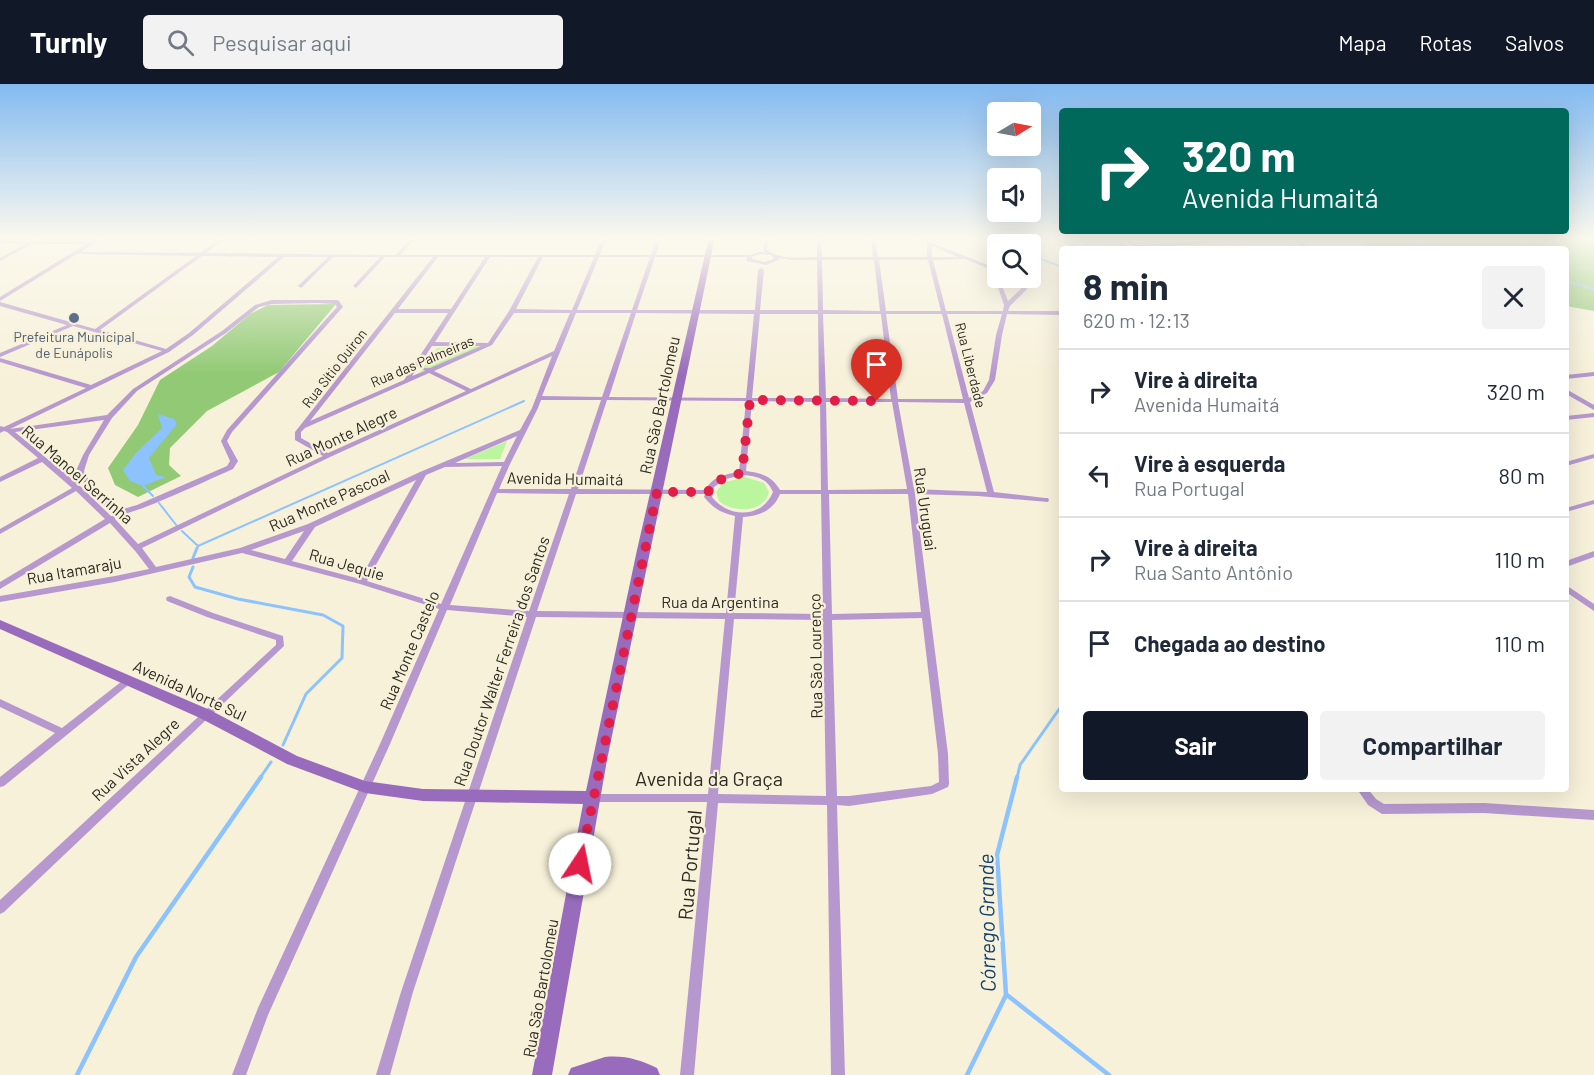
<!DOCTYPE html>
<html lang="pt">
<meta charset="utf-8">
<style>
body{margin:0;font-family:Barlow,sans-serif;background:#f2f2f3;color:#1f2937;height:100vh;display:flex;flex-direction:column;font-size:22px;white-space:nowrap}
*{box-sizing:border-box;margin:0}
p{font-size:20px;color:#747a83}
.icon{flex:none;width:33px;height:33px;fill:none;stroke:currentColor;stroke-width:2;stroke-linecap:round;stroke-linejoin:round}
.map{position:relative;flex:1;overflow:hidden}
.drawer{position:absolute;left:1059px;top:162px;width:510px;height:546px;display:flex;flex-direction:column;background:#fff;border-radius:6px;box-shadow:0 6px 24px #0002}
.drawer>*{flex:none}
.hud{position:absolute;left:1059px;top:24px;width:510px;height:126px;border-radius:6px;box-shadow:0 6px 24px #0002;background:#00695c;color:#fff;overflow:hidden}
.needle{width:39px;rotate:80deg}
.fabs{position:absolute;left:987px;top:18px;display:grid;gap:12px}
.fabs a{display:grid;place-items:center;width:54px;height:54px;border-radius:6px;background:#fff;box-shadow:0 6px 24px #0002;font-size:30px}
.pin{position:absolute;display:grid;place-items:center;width:51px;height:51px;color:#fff;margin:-62px -26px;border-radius:50% 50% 50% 0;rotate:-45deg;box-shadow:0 0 6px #0007}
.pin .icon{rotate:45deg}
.me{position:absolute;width:66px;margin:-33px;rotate:11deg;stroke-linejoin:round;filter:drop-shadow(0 0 4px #0008)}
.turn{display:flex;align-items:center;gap:21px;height:126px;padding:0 24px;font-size:27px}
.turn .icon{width:78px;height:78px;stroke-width:2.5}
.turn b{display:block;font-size:42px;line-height:51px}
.round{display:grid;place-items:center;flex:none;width:63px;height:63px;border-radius:6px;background:#f2f2f3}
.head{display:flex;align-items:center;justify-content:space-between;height:102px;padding:0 24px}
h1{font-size:36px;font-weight:700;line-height:45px}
.primary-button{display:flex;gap:12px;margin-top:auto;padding:12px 24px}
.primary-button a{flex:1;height:69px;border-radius:6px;background:#111827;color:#fff;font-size:24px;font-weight:700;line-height:69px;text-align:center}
.primary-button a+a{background:#f2f2f3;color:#1f2937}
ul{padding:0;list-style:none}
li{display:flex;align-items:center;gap:18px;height:84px;padding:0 24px;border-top:2px solid #e0e1e3}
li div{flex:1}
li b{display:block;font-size:22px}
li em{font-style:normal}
header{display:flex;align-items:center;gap:36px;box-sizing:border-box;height:84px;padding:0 30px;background:#111827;color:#fff}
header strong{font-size:28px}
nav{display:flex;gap:33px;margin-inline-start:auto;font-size:21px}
.search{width:420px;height:54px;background:#f2f2f3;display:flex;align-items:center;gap:15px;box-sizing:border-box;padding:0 21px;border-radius:6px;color:#747a83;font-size:22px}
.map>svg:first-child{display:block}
</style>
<header>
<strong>Turnly</strong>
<div class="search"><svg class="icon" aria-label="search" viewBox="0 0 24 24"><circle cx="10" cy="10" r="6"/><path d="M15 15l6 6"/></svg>Pesquisar aqui</div>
<nav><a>Mapa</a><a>Rotas</a><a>Salvos</a></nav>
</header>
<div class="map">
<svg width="1594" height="991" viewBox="0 0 1594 991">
<rect width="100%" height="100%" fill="#f7f1da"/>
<path fill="#bbf59e" d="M482,262l-63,28 18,-26z
M507,357l-7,18h-35z
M745,393l19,6 5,9c-5,21 -36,21 -50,9l-3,-9 7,-9z"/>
<path fill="#91c974" d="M1360,153h234v74l-28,-5v-57h-183l-21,-4z
M336,220l-57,68 -72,39 -37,37 -1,17 12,11 -43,21 -23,-12 -7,-17 30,-43 22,-45 52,-34 38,-32 18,-9z"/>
<path fill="#8cc3fe" d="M158,330l16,5 3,5 -28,34 7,17 10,2 -23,9 -13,-5 -7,-11 13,-17 26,-25z"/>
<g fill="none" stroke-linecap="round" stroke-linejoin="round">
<path stroke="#8cc3fe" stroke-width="2" d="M980,153l23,7
M1407,153l21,12
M1030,171l32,12
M1566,197l28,8
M143,402l10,10
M159,419l18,23
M182,447l16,15
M197,465l1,-3 326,-145"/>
<path stroke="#8cc3fe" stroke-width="3" d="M193,474l4,-10
M193,483l-4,10 6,10 43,12 85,16 20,11 -1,32 -36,36 -23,51
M260,694l11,-16
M1017,694l3,-13 42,-60"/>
<path stroke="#8cc3fe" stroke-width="4.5" d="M1007,911l102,80
M77,991l59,-118 125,-180
M967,991l39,-80 -9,-140 20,-78"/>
<path fill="#b698cf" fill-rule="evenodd" d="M38,153h5l-6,4 54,1 8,-5h5l-23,15 119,1 22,-16h5l-21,16 189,2 18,-18h4l-17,18h195l8,-18h4l-7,18h51l6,-18h4l-5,18h94l9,-3h6l-2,-3 3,-12h4l-3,12c12,12 34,8 50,8v-20h4l1,20h51l-2,-20h4l3,20h49v-13l-15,-7h5l81,32v9h1l9,23 13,-12 -1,-5 -9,-5v-1c8,0 13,3 16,11l-17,17 -2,5h54v4l-55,-1 -5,21 -7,45 -8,13 -17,9 24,90 51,6h3l1,2 -1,2 -70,-6 -63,-2 33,260 1,30 -1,3 -16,7 -83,12 -12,-1 8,270h-14l-4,-270 -109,-2 -24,272h-14l27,-273h-114l-4,-1 -1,-3 1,-3 4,-1h115l17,-175 -189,-2 -123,375 -23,83h-14l25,-83 126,-375 -80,-7 -57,134 -122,271 -22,60h-14l26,-67 122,-264 59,-135 -79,-25 -118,-31 -127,29 -115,20v-6l115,-20 34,-7 -13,-17 -26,-29 -110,66v-7l105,-63 -29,-28 -76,43v-5l72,-41 -30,-26 -42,20v-5l38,-19 -31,-26 -3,-1 -4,2v-7l4,1 82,-39 -86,-26v-4l91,27 71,-34 -89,-25 -73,31v-4l67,-28 -67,-19v-4l95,27 101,-73 -119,-2 -77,47v-4l86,-53h-54l-32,17v-3l26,-14 -26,-1v-2h31zM932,162l26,11h-26zM759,170l12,1 3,4 -9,3 -13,-3v-2zM202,172l76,1 -89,76 -23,16 -66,-19zM284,173h44l-29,28 -1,1 3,2 32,-31h47l-26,28 -1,1 3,2 29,-31h48l-138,175v8l28,16 -185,88 -23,-25v-3h-4l-31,-30 -65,-54 89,-12 -21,35 -7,16c8,14 27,38 43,43 12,3 97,-38 114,-45l5,-8 -11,-20 5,-9 110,-124 1,-1 -4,-6 -2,-1h-65l-17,5 -33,26 -89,58 -26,26 -97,14 159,-77 24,-17zM438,173h47l-34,52h-53zM490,173h48l-29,54 -21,32 -53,-1zM543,173h51l-22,53 -56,-1zM599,173h51l-18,53h-55zM655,173h92v4l19,4 13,-5v-2l14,2h24l1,50h-58l4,-40 -3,-2 -3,2 -3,40h-118zM965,175l27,11 12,35 -1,6h-57l-13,-51zM822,176h52l6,51 -57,-1zM879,176h49l13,51h-55zM317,219l18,1 2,3 -110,123 -6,11 9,20 -3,5 -90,39 -14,4c-16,-8 -31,-21 -39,-38l5,-16 23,-37 25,-27 89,-58 33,-26 13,-3zM395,229h53l-44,67 -94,41zM514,229h56l-16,38 -83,38 -37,-18 58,-26zM576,229h55l-29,84 -60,-1zM636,229l118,1 -8,84 -137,-1zM760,230h58l1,84h-67zM823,230h58l10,85 -65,-1zM886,230h56l21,85h-65zM947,230h55l-6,21 -7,45 -6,11 -14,7zM432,262h49l-51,22h-6l-1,1 2,2 -13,5zM552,272l-20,52 -12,22 -100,42 -112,52 -68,24 -84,19 -14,-19 188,-91zM429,289l37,18 -138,62 -27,-15v-6l4,-4zM541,316h60l-30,89h-72l11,-25 28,-56zM607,316l139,1 -7,71c-13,2 -28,5 -33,18l-128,-1zM752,317l68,1 1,88h-41c-8,-14 -19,-17 -34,-19zM826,318h66l15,87 -79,1zM898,318l66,1 23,89 -73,-3zM517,352l-13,26 -49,1zM502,382l-61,138 -74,-23 59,-106 19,-8zM742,391c14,1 25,3 31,17 -11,27 -45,26 -61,5l2,-10 12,-8zM416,396l-56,99 -68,-18 23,-34zM497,409l72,1 -40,117 -79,-6zM576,410h129l-1,3c9,11 17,16 31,19l-9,97 -189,-2zM780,410h41l2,120 -89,-1 9,-96c16,-1 30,-6 37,-23zM829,410h79l13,118 -89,2zM304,447l-19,28 -34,-9zM922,534l16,136 1,28 -8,4 -82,10h-12l-5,-176zM734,535l89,1 3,176 -108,-2z
M1048,153h5l33,12h-7z
M1111,153h4l15,12h-5z
M1121,153h4l12,8 127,-8h17l-2,1 -138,10v1h-5z
M1289,153h5l18,12h-5z
M1594,288v4l-28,3v-4z
M1566,305l28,16v5l-28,-16z
M1594,329v4l-28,3v-4z
M1594,370v4l-28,8v-4z
M1594,416v4l-28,8v-4z
M1594,467v6l-28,10v-6z
M1566,501l28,19v7l-28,-19z
M170,512l43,17 70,23 1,10 -280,266 -4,2v-14l276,-255v-5l-69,-23 -40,-16 -1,-2 1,-2z
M129,592l3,2 2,2 -2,2 -128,104 -4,1v-10l55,-44 -55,-26v-8l62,29 64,-50z
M1357,705h11l8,10 8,5 100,-1 110,7v10l-110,-7 -102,1 -14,-9z"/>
<path fill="#996bbc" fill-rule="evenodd" d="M709,153h6l-108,523 -55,315h-20l51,-271 -160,-3 -58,-8 -78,-29 -87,-46 -200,-89v-9l210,90 87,46 68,25 58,8 163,2 51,-241z
M605,973c20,-2 35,3 52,11l3,7h-92l3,-7z"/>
</g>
<linearGradient id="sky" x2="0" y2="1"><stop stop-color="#83baf1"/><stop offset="0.53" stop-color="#fbf9ee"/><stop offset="1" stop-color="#fbf9ee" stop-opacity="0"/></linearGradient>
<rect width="1594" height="291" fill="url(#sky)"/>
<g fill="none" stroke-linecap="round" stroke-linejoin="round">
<path stroke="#e11d48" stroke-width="10" stroke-dasharray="0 18" d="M580,780l77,-372h51l8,-11 26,-8 8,-73 127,1"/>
</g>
<circle fill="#5c6f8a" stroke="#f7f1da" stroke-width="2" cx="74" cy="234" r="6"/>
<g text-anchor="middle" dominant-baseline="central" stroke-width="4.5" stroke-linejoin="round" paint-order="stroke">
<g font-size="14" fill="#4e5e75" stroke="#f7f1da">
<text x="74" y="252">Prefeitura Municipal<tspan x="74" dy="16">de Eunápolis</tspan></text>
</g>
<g font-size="14" fill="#2c2a21" stroke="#f7f1da">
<text transform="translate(422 277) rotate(-23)">Rua das Palmeiras</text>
<text transform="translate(971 281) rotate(76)">Rua Liberdade</text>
<text transform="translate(334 284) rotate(-52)">Rua Sítio Quiron</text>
</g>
<g font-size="16" fill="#2c2a21" stroke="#f7f1da">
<text transform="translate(659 321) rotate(-78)">Rua São Bartolomeu</text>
<text transform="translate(341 352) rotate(-25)">Rua Monte Alegre</text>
<text transform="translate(78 390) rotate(41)">Rua Manoel Serrinha</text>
<text transform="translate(565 394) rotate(1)">Avenida Humaitá</text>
<text transform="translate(329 416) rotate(-24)">Rua Monte Pascoal</text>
<text transform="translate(926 425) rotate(82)">Rua Uruguai</text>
<text transform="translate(347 480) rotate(16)">Rua Jequie</text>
<text transform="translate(74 486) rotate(-10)">Rua Itamaraju</text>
<text x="720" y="517">Rua da Argentina</text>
<text transform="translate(409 566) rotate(-67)">Rua Monte Castelo</text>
<text transform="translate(815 572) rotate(-91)">Rua São Lourenço</text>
<text transform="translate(501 577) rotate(-71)">Rua Doutor Walter Ferreira dos Santos</text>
<text transform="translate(190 606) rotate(25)">Avenida Norte Sul</text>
<text transform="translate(135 675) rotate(-43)">Rua Vista Alegre</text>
<text transform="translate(540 904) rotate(-80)">Rua São Bartolomeu</text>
</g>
<g font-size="20" fill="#2c2a21" stroke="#f7f1da">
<text x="709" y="694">Avenida da Graça</text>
<text transform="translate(689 781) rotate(-85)">Rua Portugal</text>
</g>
<g font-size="21" font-style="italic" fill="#10416f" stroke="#f7f1da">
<text transform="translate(986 839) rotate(-91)">Córrego Grande</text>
</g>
</g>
</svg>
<div class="fabs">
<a><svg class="needle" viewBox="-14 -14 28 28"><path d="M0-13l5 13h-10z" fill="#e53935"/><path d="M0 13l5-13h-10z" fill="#747a83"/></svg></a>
<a><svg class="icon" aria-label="sound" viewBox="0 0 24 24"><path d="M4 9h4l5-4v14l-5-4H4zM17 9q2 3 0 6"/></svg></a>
<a><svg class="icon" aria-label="search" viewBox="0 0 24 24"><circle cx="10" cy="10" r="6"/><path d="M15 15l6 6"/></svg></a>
</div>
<div class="pin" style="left:877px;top:317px;background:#d93025"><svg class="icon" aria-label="arrive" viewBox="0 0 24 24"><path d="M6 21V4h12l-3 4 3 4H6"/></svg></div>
<svg class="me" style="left:580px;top:780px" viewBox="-20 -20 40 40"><circle r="19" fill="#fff"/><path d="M0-13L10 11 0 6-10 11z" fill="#e11d48"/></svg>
<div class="hud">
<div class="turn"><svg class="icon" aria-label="right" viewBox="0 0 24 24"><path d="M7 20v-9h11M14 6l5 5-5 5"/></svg><div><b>320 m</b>Avenida Humaitá</div></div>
</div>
<section class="drawer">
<div class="head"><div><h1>8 min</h1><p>620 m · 12:13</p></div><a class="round"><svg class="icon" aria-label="close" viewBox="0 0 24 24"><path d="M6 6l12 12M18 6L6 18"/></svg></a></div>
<ul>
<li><svg class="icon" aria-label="right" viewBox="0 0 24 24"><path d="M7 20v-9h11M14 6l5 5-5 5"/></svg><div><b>Vire à direita</b><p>Avenida Humaitá</p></div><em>320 m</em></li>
<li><svg class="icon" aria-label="left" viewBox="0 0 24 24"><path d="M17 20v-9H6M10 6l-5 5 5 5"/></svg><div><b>Vire à esquerda</b><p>Rua Portugal</p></div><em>80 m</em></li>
<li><svg class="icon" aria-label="right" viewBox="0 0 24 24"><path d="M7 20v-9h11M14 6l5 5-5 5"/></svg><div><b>Vire à direita</b><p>Rua Santo Antônio</p></div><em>110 m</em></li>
<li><svg class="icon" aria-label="arrive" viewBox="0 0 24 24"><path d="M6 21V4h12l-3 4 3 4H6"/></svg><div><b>Chegada ao destino</b></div><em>110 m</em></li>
</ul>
<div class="primary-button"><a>Sair</a><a>Compartilhar</a></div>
</section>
</div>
